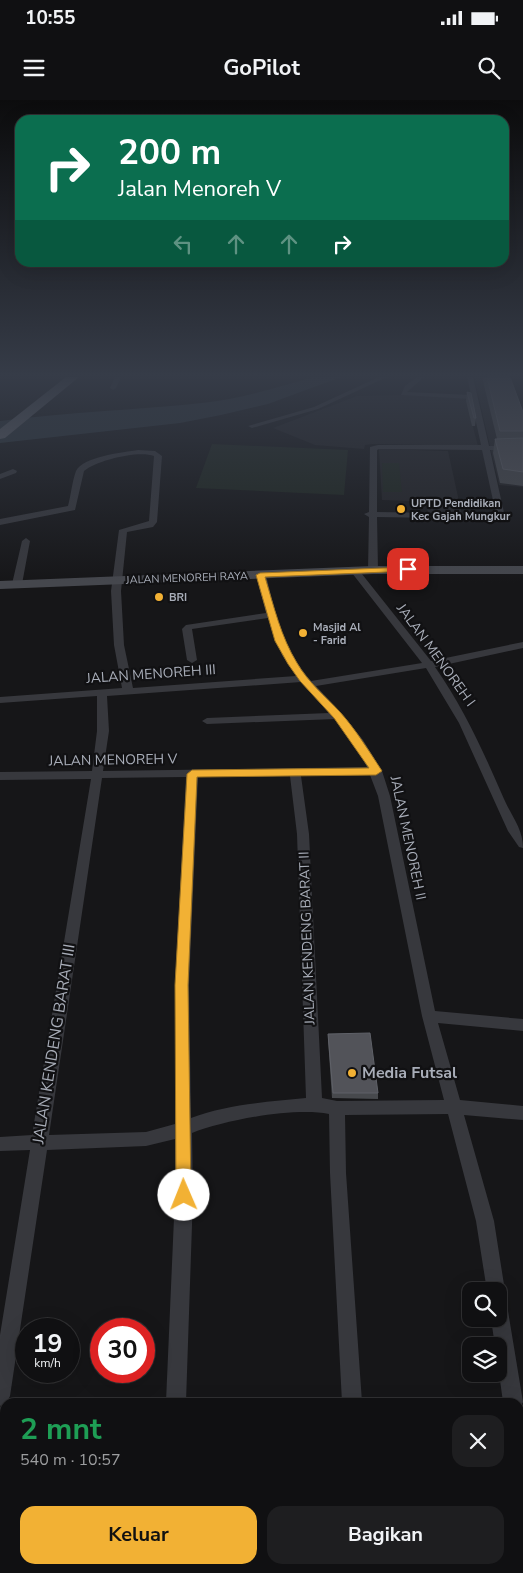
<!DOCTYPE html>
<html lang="id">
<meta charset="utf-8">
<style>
body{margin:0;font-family:"Nunito Sans",sans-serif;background:#1e1e20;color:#f1f3f6;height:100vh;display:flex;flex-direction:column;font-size:19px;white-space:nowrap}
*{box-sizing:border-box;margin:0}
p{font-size:16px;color:#9c9d9f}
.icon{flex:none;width:28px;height:28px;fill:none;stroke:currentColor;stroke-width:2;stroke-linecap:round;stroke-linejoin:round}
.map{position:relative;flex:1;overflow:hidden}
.drawer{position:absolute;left:0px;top:1298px;width:524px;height:176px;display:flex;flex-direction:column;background:#101012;border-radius:15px 15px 0 0;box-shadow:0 5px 20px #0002,0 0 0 1px #303032}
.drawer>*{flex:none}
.banner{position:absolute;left:15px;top:15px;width:494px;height:152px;border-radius:15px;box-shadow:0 5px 20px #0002,0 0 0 1px #303032;background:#0b6e4f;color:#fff;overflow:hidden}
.fabs{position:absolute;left:462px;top:1182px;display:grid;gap:10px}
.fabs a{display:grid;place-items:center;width:45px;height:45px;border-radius:10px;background:#101012;box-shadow:0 5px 20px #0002,0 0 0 1px #303032;font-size:25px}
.speed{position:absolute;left:15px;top:1218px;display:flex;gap:10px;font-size:25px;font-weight:700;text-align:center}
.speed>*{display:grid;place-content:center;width:65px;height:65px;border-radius:50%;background:#101012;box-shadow:0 5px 20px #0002,0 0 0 1px #303032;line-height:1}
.speed small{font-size:12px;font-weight:400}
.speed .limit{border:8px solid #d22;background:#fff;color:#111}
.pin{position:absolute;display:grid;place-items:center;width:42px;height:42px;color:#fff;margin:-21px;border-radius:10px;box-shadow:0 2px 8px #0006}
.me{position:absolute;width:55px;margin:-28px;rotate:359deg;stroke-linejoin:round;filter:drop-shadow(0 0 4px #0008)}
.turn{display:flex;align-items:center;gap:18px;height:105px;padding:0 20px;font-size:22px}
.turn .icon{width:65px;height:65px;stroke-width:2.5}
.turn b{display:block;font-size:35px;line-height:42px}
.lanes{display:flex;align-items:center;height:48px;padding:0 20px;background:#0003;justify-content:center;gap:25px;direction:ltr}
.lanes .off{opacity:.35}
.round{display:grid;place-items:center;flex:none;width:52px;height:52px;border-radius:15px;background:#1e1e20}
.overview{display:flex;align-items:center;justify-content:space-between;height:85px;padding:0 20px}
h1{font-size:30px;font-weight:700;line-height:38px;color:#1e9e55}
.action{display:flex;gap:10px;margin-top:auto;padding:10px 20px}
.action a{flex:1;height:58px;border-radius:15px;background:#f2b134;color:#111;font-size:20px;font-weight:700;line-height:58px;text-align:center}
.action a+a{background:#1e1e20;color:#f1f3f6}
.status{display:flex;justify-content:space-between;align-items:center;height:35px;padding:0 25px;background:#101012;direction:ltr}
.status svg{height:14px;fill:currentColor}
header{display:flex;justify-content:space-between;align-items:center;height:65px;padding:0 20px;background:#101012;font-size:22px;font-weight:700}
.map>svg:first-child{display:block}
</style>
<div class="status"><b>10:55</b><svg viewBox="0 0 49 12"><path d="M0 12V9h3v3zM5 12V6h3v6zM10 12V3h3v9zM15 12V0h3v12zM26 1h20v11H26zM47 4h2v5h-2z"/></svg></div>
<header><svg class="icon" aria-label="menu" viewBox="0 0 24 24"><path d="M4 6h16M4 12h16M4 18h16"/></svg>GoPilot<svg class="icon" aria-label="search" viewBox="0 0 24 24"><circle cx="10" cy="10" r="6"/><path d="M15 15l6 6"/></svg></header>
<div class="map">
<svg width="523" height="1473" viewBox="0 0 523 1473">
<rect width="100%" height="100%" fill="#161618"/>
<path fill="#222225" d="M474,277h33l16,42v68l-24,-2z
M407,295l58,2 13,49 -106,-2 -7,1 -1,4 -49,-4 -42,-17 84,-32z
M379,349l69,2 14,64 -34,-1 -1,-8h-16l-1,-5 -28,-1z"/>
<path fill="#1e261f" d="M212,344l136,6 -4,45 -148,-7z
M382,363h17l3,29h-19z"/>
<path fill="#2c353c" d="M314,277h27l-73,27 -47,11 -41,8 -180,20v-22c67,-9 135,-11 202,-18 38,-4 76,-16 112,-26z"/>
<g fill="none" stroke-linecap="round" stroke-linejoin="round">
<path fill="#37383d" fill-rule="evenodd" d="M115,277h6l-5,11 -3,2 -3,-2z
M379,277h8l-69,32 -66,19 -4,-2 66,-19z
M417,277h7l-17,15 64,3 -4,-18h6l16,69h34v4h-33l15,67 -1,2 -127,-2 1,53 -5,3 -5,-3 1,-53 -5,-3 5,-2 1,-65 8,-2h103l-10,-46 -70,-4 4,-9zM379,349l103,1 14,64 -119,-2v-62z
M138,350l17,1 7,5 -5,66 -4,5 -26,5 -6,59 3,54 9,43 163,-12 -14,-21 -14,-37 -76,11 5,31 -5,3 -5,-3 -5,-31 4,-4 80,-12 -10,-38 5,-3 5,3c9,38 18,75 45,106l111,-18 -70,-90 -2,-2 5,-3 3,1 73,92 92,-19v6l-88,19c30,43 48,84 69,132 8,18 19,30 19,49l-4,-1 -11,-16 -49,-108 -33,-55 -110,18 26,28 21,26 19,31 8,25 45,215 88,8v12l-85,-8 22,77 63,6v14l-59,-5 30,106 11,70 -2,7 -4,1v-8h-12l-11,-70 -28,-107 -103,1 1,58 16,229h-20l-12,-229 -1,-59c-35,-7 -104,6 -137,19l1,62 -7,207h-20l9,-207v-56l-29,7 -99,4 -37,246 -3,6 -7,4v-71l30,-185 -30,1v-14l32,-2 59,-356 -91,1v-8l92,-1 5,-40v-35l-97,7v-6l122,-9 -8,-43 -3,-54 8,-61 30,-9 5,-65c-15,-6 -57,4 -70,15l-9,39 -75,15v-6l68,-13c3,-11 4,-24 8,-35 6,-14 48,-19 62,-21zM301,582l28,31 -122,5 -5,3 5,3 128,-5 19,25 13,23 -264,4 6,-40 -2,-35zM370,675l8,21 44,220 22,84 -107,1 -15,-3 -13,-264 -8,-58zM290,676l7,58 9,264c-39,4 -78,6 -115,20l-2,-133 9,-208zM186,677l-11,208v139l-29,8 -97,3 53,-357z
M13,369l4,2 -1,2 -16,6v-5z
M26,438l4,3 -8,43 -5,3 -5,-3 10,-43z
M499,1202l7,2 2,7 15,91 -4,8v-8h-16l-4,-29v-27h-4l-4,-27h8z
M519,1331l4,1v47l-4,-1z
M159,1469h22v4h-22z
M353,1469h22l1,4h-22z"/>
<path fill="#45474d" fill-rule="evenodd" d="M373,466h150v8h-150l-373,15v-8z"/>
<path fill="#63666e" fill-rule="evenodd" d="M66,277h13l-74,61 -5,1v-10z"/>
</g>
<path fill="#47494d" d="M482,277h28l13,35v74l-23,-3 -7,-30 2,-14h2z
M467,292l9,26 -1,8h-3l-6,-25z
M328,934l50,59v6l-46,-1 -4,-59z"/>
<path fill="#525359" stroke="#5f6168" d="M487,277h23l13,35v19h-23z
M467,292l4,1 5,25h-2z
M523,338v34l-20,-3 -8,-30z
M370,933l8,60h-45l-5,-59z"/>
<linearGradient id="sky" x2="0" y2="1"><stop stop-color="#0c0c0d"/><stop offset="0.57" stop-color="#363c48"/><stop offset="1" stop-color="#363c48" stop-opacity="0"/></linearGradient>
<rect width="523" height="483" fill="url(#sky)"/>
<path fill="#f2b134" stroke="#9d7322" d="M408,467l4,2 -1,2 -146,6c9,30 16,60 32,86 11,19 28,33 43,49 16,18 29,39 42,59l-6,4 -179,2 -9,208 3,210 -2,5 -5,2 -6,-2 -2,-5 -1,-210 12,-211 5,-4 177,-2 -35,-50 -34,-37 -12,-17 -13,-23 -19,-66 4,-2z"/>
<g fill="#f2b134" stroke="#111113" stroke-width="2">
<circle cx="401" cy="409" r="5"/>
<circle cx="159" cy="497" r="5"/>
<circle cx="303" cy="533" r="5"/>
<circle cx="352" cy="973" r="5"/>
</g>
<g text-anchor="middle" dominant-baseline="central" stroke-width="4.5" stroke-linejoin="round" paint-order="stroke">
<g font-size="11" font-weight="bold" fill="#a8adb8" stroke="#111113" text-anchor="start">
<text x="411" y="403">UPTD Pendidikan<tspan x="411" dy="13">Kec Gajah Mungkur</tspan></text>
<text x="169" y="497">BRI</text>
<text x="313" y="527">Masjid Al<tspan x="313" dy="13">- Farid</tspan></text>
</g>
<g font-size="11" fill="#a8adb8" stroke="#111113">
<text transform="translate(187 478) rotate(-2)">JALAN MENOREH RAYA</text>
</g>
<g font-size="14" fill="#a8adb8" stroke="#111113">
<text transform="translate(436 555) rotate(54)">JALAN MENOREH I</text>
<text transform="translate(151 574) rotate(-4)">JALAN MENOREH III</text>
<text transform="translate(113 660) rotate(-1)">JALAN MENOREH V</text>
<text transform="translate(408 738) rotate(78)">JALAN MENOREH II</text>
<text transform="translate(307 838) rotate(-92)">JALAN KENDENG BARAT II</text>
</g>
<g font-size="16" fill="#a8adb8" stroke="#111113">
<text transform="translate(54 944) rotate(-81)">JALAN KENDENG BARAT III</text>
</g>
<g font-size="16" font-weight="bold" fill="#a8adb8" stroke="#111113" text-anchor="start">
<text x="362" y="973">Media Futsal</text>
</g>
</g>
</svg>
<div class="fabs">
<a><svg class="icon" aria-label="search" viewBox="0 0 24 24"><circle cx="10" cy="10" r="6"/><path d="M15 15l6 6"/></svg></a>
<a><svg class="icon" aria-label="layers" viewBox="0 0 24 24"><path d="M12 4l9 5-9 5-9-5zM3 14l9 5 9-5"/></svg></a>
</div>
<div class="speed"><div>19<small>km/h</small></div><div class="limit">30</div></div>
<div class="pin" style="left:408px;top:469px;background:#d93025"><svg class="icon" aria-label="arrive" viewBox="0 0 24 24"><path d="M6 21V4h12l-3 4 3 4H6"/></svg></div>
<svg class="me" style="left:184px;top:1095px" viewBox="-20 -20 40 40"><circle r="19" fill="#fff"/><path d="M0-13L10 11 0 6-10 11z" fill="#f2b134"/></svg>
<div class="banner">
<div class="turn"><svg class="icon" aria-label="right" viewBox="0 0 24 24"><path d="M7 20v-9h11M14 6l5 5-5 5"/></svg><div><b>200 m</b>Jalan Menoreh V</div></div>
<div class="lanes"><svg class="icon off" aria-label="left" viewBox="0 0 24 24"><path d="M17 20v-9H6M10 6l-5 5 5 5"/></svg><svg class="icon off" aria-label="ahead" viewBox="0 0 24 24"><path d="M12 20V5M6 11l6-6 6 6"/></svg><svg class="icon off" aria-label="ahead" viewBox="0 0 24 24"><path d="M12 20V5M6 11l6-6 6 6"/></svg><svg class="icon" aria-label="right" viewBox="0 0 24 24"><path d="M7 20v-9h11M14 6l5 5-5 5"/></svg></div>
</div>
<section class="drawer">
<div class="overview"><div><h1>2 mnt</h1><p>540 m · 10:57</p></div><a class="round"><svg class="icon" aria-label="close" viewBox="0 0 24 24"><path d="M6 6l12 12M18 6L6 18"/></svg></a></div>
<div class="action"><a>Keluar</a><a>Bagikan</a></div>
</section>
</div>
